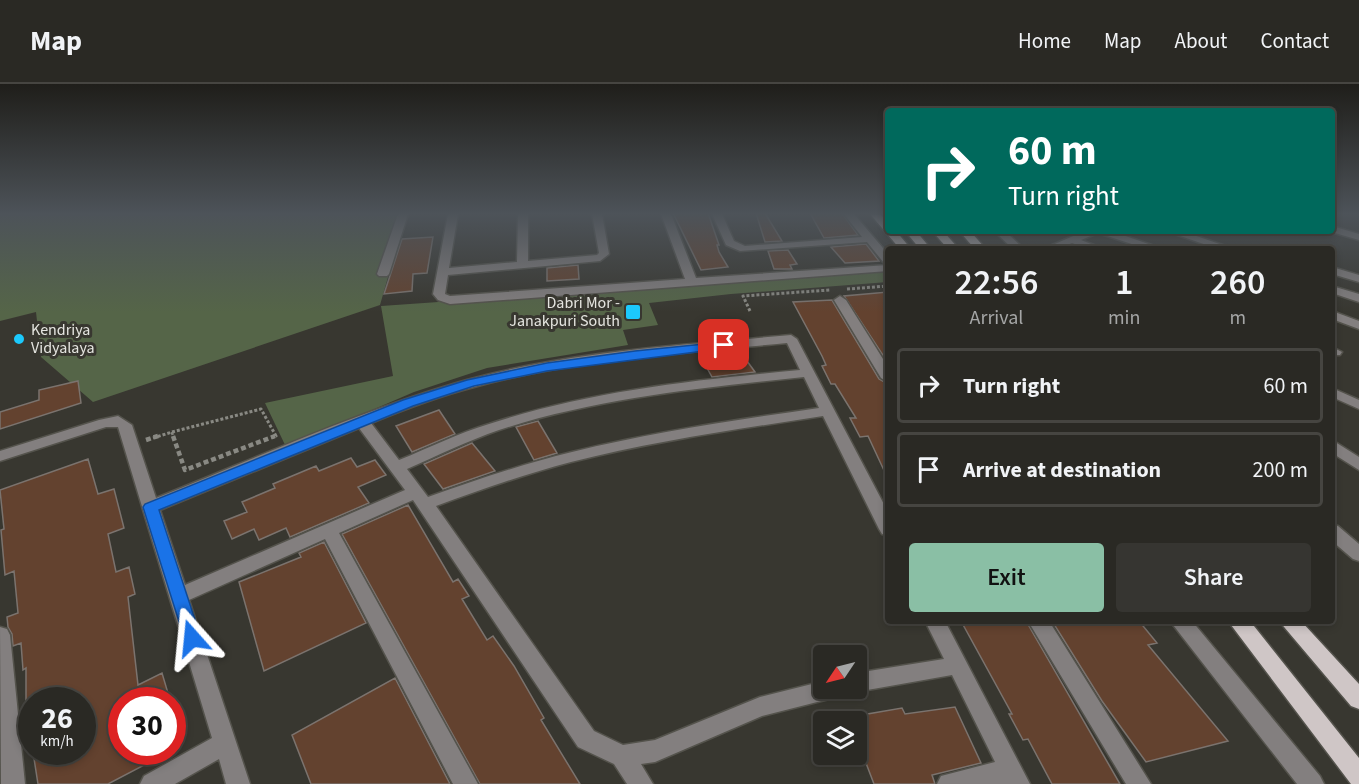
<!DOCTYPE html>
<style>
body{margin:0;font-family:"Source Sans 3",sans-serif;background:#363531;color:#f1f3f6;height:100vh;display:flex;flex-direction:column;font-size:22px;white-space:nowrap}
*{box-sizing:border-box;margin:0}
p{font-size:20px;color:#a5a6a6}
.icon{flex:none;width:33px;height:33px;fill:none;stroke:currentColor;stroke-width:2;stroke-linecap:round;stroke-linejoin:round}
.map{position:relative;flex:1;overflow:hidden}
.panel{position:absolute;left:885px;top:162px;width:450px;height:378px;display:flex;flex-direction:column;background:#2a2924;border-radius:6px;box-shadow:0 3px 9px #0003,0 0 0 2px #464541}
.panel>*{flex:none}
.top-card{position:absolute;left:885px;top:24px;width:450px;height:126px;border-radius:6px;box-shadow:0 3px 9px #0003,0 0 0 2px #464541;background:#00695c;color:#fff;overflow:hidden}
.needle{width:39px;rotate:235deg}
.buttons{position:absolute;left:813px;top:561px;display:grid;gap:12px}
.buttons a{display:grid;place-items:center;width:54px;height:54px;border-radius:6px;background:#2a2924;box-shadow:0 3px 9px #0003,0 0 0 2px #464541;font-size:30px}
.speed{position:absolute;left:18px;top:603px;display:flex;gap:12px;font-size:30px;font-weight:700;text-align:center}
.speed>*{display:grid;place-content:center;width:78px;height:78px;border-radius:50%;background:#2a2924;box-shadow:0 3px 9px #0003,0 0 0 2px #464541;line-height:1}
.speed small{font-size:15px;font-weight:400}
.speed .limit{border:9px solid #d22;background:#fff;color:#111}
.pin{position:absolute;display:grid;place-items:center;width:51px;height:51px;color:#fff;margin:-26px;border-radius:12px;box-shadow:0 3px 9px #0006}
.me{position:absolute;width:66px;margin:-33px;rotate:342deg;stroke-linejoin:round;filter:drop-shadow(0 0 4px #0008)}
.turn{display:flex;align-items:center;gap:21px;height:126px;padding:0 24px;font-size:27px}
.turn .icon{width:78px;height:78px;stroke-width:2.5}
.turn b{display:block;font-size:42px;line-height:51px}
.eta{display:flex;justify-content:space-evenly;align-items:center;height:102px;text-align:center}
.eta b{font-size:36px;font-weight:600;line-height:42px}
.primary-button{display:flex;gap:12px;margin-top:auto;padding:12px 24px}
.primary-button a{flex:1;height:69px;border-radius:6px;background:#8abfa5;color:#111;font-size:24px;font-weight:600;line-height:69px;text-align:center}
.primary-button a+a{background:#363531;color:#f1f3f6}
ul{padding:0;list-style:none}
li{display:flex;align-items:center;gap:18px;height:75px;margin:0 12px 9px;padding:0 12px;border:3px solid #464541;border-radius:6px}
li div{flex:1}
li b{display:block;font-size:22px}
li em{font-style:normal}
header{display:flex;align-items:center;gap:36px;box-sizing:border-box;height:84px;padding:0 30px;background:#2a2924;border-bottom:2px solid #464541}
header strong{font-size:28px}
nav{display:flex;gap:33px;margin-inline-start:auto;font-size:21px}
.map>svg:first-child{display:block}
</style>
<header>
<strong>Map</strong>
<nav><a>Home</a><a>Map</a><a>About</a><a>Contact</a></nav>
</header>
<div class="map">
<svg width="1359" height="700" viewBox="0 0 1359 700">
<rect width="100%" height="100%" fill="#383730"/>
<path fill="#556548" d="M0,130h406l-26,91 -287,97 -52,-45 -5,-45 -36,9z
M888,187v11l-157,12 -82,9 9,22 -35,5 5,15 -141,23 -73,24 -128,55 -21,-44 128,-27 -12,-70z"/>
<path fill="#63422f" stroke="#7b736e" stroke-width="1.5" d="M673,129h35l11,32h-2l2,7 9,15 -27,3z
M756,129h9l17,28 -17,1z
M810,129h32l16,22 -34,3z
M433,153l-6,36 -14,1 -1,17 -28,3 18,-55z
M866,160l13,17 -34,2 -14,-16z
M788,166l9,14 -7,1 2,4h-18l-6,-18z
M578,181l1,14 -32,2v-13z
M888,208v71l-44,-67z
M832,216l47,79 9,5v95l-20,-43 -8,1 -10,-19h6l-21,-34h-4l-9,-18 4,-1 -4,-9 -29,-54z
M739,266l16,22 -43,5 -10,-18 22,-4 -3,-4z
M78,297l3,22 -81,26v-17l39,-12v-10z
M439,326l16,24 -43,18 -16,-26z
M538,337l19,32 -23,7 -18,-33z
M472,359l23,28 -52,18 -19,-25z
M351,374l6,9 18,-7 11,15 -28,12 11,16 -79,34 -4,-9 -27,12 -5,-11 -22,10 -8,-18 23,-9 -5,-10 33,-14 -2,-4 43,-18 3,5z
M88,375l10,35 16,-5 10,39 -16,6 8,38 13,-5 6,27 -7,3 10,88 24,-12 8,27h-48v52h47l-61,32h-70l-5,-32h49v-52h-56v-32l-3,2 -2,-27 -8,3 -1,-12 -4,-7 -1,-10 11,-4 -4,-42 -9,4 -4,-45 3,-1 -4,-39z
M408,421l45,77 5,-3 11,17 -7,3 25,41 6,-4 21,30 30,52 -3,2 39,64h-100l-138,-250z
M324,458l42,81 -102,48 -25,-89 62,-25 -2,-4z
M961,537h65l94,163h-68l-24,-45 -5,1 -14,-26h3z
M1052,537h87l18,22 -9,2 80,96 -82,21 -44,-61z
M395,594l55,106h-139l-19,-49z
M955,623l26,56 -49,12 3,9h-61l-18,-47v-21l46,-8 3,6z"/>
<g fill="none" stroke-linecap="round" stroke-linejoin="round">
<defs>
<path id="minor" d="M398,130h10l-19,60 -2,2h-8l-2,-2z
M448,130h10l-9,54 68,-6 1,-48h10v47l69,-6 2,-2 -7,-39h10l7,40 -9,7 -152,14 -3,19 5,2 235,-17 -24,-65h10l25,64 192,-13v6l-438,33 -12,-4 -5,-6z
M712,130h10l12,27 11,5 117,-9 -18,-23h10l34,40v10l-4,-1 -17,-21 -127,9 -14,-6z
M1332,142l27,8v6l-31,-9h4z
M994,147h11l19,18h-11z
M1085,147h26l52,18h-16l-49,-16 -17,7 23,9h-15l-17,-6 -15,6h-14z
M1166,147h16l52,18h-16z
M1332,183l27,8v7l-27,-8z
M1332,202l27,8v8l-27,-9z
M840,212l6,4 42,67v15l-7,-4 -47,-78z
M1332,227l27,10v8l-27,-10z
M791,251l6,4 91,173v23l-6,-1 -3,-5 -56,-113c-84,13 -169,25 -252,46 -46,12 -91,28 -135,44l158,225 29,14 32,-5 105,-43 64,-16v7h19l-3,7 -7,3 -71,18 -107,46 -14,2 12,20h-26l-13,-20 -36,-17 -165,-247 -74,33 139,251h-25l-128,-245 -136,61 61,184h-24l-7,-25 -44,25h-35l4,-8 68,-38 -94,-311h-12l-106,34v-10l99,-31 19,-4 14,9 24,73c103,-41 205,-88 311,-118 105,-29 216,-35 324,-45zM787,259l13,27c-105,10 -211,21 -311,54 -31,9 -60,24 -90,36l-28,-37c34,-14 68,-27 103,-36 101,-28 209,-34 313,-44zM804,293l15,31c-83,12 -166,24 -247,44 -49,12 -97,28 -144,45l-21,-28c30,-13 60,-28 92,-39 98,-32 202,-42 305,-53zM359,344l46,62 -220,95 -25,-75z
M1332,263l10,5 -2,3h-8z
M1332,304l27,12v9l-27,-12z
M1332,356l27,17v13l-27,-17z
M1332,441l6,1 21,18v17l-6,-2 -21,-18z
M925,537h20l85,163h-93l4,-8 54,-14 -43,-87 -96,17 -7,-2 7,-2v-15l88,-14z
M1028,537h21l102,163h-25z
M1170,537h22l128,155 4,8h-27z
M0,543l7,2 3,6 15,149h-24z"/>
<path id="major" d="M870,130h10l8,8v9h8l15,18h-11z
M905,147h11l15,18h-11z
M932,147h11l16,18h-11z
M959,147h11l16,18h-11z
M1228,537h22l109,137v26h-8z
M1279,537h22l58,63v25l-8,-3z"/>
</defs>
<use href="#minor" stroke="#54534c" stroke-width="3"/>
<use href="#major" stroke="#54534c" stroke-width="3"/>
<path stroke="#898983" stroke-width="3" stroke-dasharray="3 2" stroke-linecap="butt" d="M847,205l41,-3
M750,227l-7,-15 87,-6
M172,348l2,6
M172,348l89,-23 15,27 -5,2
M153,354l19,-6"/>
<path stroke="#898983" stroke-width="4.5" stroke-dasharray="5 3" stroke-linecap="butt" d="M173,352l12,34 90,-34
M146,356l12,-4"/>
<use href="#minor" fill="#837f7f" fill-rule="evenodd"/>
<use href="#major" fill="#cfc6c6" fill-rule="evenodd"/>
</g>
<linearGradient id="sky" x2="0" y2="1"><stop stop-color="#1f1e1a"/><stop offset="0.57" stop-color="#4d5359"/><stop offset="1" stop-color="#4d5359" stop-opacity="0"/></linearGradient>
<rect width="1359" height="228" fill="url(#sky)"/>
<path fill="#1a73e8" stroke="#114b97" stroke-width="1.5" d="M724,258l4,1v5l-181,23 -73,15 -61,20 -254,104 42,128 -2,6 -7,2 -6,-2 -43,-137 2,-3 258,-104 64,-20 80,-17 88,-12z"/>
<g fill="#1cc9fc" stroke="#383730" stroke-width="2">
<rect x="625" y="220" width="16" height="16" rx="3"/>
<circle cx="19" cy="255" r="6"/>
</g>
<g text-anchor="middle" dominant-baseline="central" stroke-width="6" stroke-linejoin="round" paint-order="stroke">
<g font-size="16" fill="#e5e5e0" stroke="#383730" text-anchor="end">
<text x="620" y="219">Dabri Mor -<tspan x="620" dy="18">Janakpuri South</tspan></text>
<text x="31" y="246" text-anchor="start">Kendriya<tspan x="31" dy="18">Vidyalaya</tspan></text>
</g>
</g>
</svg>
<div class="buttons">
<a><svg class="needle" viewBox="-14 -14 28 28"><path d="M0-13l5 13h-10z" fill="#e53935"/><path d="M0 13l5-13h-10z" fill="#a5a6a6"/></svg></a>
<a><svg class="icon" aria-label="layers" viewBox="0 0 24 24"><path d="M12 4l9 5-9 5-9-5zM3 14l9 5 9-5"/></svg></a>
</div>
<div class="speed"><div>26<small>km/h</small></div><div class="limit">30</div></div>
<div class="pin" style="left:724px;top:261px;background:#d93025"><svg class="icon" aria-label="arrive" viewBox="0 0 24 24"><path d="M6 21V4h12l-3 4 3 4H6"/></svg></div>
<svg class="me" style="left:192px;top:554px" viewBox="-20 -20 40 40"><path d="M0-17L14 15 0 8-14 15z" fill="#1a73e8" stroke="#fff" stroke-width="4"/></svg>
<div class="top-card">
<div class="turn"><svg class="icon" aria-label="right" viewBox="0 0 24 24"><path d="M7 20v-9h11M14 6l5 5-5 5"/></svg><div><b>60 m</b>Turn right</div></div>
</div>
<section class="panel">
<div class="eta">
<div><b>22:56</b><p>Arrival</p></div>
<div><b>1</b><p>min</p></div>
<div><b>260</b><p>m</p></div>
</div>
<ul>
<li><svg class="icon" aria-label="right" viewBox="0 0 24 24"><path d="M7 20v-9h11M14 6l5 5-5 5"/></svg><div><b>Turn right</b></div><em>60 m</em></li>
<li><svg class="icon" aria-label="arrive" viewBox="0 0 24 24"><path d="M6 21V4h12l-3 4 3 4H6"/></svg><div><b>Arrive at destination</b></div><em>200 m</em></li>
</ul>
<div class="primary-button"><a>Exit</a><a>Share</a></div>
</section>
</div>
